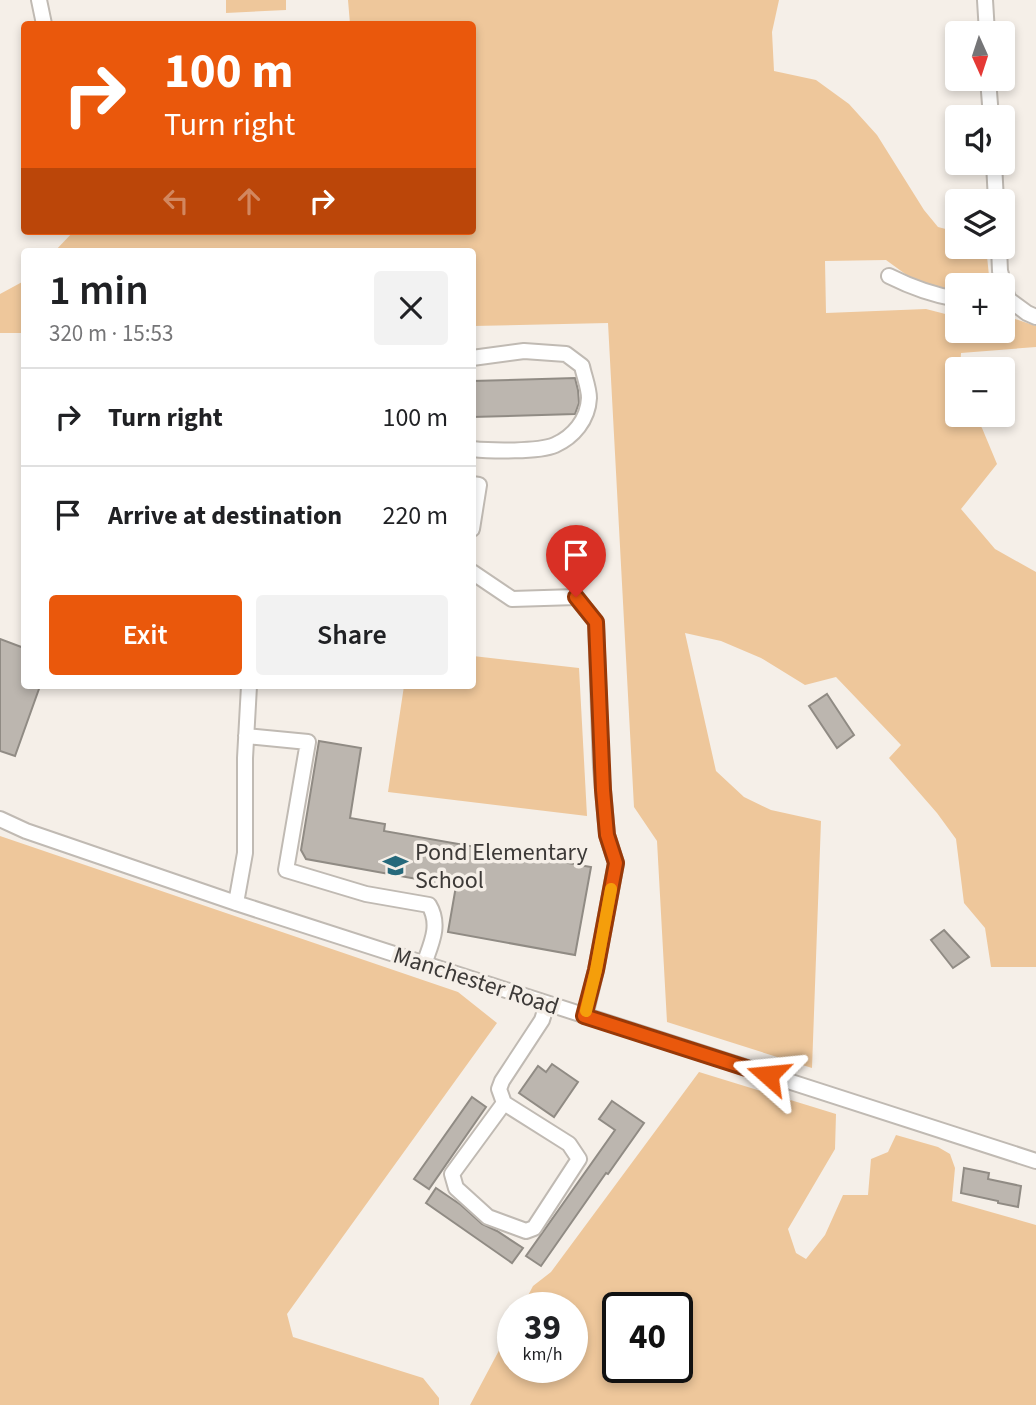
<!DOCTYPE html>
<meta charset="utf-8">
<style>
body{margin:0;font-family:"Source Sans 3",sans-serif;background:#f2f2f2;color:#202124;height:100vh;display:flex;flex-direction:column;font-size:26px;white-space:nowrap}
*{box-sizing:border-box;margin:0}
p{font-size:23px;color:#757577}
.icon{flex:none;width:38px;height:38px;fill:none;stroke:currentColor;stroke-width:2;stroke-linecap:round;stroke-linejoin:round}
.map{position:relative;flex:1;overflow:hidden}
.details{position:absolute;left:21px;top:248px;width:455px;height:441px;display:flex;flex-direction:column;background:#fff;border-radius:7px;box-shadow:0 4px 10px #0003}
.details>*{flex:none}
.hud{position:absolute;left:21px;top:21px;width:455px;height:214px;border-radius:7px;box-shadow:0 4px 10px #0003;background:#ea580c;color:#fff;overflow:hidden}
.needle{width:46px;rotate:177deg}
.buttons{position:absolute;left:945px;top:21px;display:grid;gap:14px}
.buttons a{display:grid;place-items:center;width:70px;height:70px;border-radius:7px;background:#fff;box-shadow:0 4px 10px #0003;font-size:35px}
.speed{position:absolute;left:497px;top:1292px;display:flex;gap:14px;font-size:35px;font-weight:700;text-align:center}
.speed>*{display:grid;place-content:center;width:91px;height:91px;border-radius:50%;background:#fff;box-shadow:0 4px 10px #0003;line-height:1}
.speed small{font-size:18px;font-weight:400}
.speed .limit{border:4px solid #111;border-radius:10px;background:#fff;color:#111}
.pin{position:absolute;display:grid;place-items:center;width:60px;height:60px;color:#fff;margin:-72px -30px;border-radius:50% 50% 50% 0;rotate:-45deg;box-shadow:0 0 7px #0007}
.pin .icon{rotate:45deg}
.me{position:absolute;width:77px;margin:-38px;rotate:288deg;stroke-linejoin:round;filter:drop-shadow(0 0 5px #0008)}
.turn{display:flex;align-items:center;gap:24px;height:147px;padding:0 28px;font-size:32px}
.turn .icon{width:91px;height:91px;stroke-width:2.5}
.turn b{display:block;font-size:49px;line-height:60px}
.lanes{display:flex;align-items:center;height:66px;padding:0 28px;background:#0003;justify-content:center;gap:35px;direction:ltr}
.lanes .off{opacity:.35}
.round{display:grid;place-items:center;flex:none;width:74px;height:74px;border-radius:7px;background:#f2f2f2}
.summary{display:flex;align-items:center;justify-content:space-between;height:119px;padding:0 28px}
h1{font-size:42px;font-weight:600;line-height:52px}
.primary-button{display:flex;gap:14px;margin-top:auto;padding:14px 28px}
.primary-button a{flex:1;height:80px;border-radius:7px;background:#ea580c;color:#fff;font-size:28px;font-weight:600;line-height:80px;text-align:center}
.primary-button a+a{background:#f2f2f2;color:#202124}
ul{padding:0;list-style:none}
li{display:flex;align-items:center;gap:21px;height:98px;padding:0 28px;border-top:2px solid #e0e0e0}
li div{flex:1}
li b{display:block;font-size:26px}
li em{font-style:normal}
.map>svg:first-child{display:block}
</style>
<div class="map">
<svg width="1036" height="1405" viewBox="0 0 1036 1405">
<rect width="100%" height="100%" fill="#f5efe8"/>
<path fill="#eec79b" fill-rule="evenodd" d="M226,0h60v10l-60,3z
M348,0h431l-7,32 2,39 42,9 33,24 28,31 47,75 14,17 19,5v15h29l4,38h-33v9l-25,-7 -24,-11 -22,-16 -61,1 1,52 100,-4 31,8v14h46v-16l33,11v21l-75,6 -1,16h-3v46h15l10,13 15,36 -36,45 34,40 41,23v395h-45l-6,-39 -21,-25 -8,-64 -19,-26 -48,-55 12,-13 -65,-68 -31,8 -44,-27 -40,-17 -36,-8 31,138 28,26 27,13 50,11 -9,247 -145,-46 -10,-181 -23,-34 -26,-484 -135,3 -1,-74h-418l20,-21h398v-207h-122z
M24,281v52h-24v-39z
M473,656l106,12 8,148 -199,-24 16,-106h68z
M0,836l458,156 39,31 -210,291 6,23 130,41 16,20v7h-439z
M699,1072l137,42 -1,35 -47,80 8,24 10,6 19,-24 18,-40h25l3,-36 17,-7 8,-17 42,12 12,7 5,14 -3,33 84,24v180h-566l43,-81v43h59v-60h-50l11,-21 18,-14zM618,1307h59v60h-59z"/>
<path fill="#bcb6af" stroke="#908b84" stroke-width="2" d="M575,378l3,12 1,13 -4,11 -103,3v-36z
M0,639l24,9v38h16l-25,70 -15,-5z
M827,694l27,41 -17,13 -28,-42z
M319,741l42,7 -11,70 35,6 -1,7 207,36 -16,88 -127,-23 8,-46 -150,-27 -5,-9z
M944,930l25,27 -16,11 -22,-28z
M552,1064l26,18 -24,35 -35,-24 19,-27 8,6z
M472,1097l14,10 -57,82 -15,-10z
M612,1101l32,22 -36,51 -2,-1 -65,93 -15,-10 89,-126 -16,-11z
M964,1168l25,5 -1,6 33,7 -3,21 -20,-4v-2l-37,-8z
M436,1188l25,17 21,19 15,7 26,17 -11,15 -86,-60z"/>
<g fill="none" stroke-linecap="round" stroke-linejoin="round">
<defs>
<path id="minor" d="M39,0l5,24
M985,0l2,33
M988,79l3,38
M994,163l2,38
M999,247l1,24 8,28 19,14 9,4
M889,276c22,11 43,19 68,23
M472,358l52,-7 42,3 16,12c2,10 7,22 7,32 -1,22 -16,39 -34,47 -16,7 -64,6 -83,4
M472,484l7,1 -7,44
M472,572l40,27 64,-2 20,25 5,145 6,68 9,28 -20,107 -11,46
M246,736l62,6 -22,128 80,24 63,11c12,20 2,39 -5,59
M0,819l26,12 210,72 800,258
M236,903l9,-50v-95l4,-72
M504,1103l-52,71 4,14 32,29 38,14 8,-3 45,-69 -10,-15 -65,-41 -5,-14 3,-8 40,-61 5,-16"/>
</defs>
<use href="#minor" stroke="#c0bab3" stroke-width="18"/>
<use href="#minor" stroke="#fff" stroke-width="14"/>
</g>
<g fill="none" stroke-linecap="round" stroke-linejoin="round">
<defs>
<path id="route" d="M576,597l20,25 7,168 4,45 9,28 -20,107 -12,46 184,59"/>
</defs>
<use href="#route" stroke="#983908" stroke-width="18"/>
<use href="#route" stroke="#ea580c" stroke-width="12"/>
<path stroke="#f59e0b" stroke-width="12" d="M586,1011l10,-41 15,-81"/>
</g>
<defs>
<symbol id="school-bare" viewBox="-9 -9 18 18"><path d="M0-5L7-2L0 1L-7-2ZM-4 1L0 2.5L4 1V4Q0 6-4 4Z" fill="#26697b" stroke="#f5efe8" stroke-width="2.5" paint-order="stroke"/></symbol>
</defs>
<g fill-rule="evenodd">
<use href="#school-bare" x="378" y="848" width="35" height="35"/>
</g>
<g text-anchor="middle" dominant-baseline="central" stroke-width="7" stroke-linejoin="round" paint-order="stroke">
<g font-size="24" fill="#3d3a38" stroke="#f5efe8" text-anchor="start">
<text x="415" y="852">Pond Elementary<tspan x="415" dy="28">School</tspan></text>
</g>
<g font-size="24" fill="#3d3a38" stroke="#f5efe8">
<text transform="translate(476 981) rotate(18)">Manchester Road</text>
</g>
</g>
</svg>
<div class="buttons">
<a><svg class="needle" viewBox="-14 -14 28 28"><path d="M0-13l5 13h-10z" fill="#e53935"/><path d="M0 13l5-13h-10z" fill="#757577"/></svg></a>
<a><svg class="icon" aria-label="sound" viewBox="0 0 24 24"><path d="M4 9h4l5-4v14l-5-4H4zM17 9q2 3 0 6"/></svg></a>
<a><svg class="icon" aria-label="layers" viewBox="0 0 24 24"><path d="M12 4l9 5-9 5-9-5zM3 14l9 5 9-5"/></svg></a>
<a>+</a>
<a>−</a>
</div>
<div class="speed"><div>39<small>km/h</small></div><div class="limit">40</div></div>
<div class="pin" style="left:576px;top:597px;background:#d93025"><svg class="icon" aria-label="arrive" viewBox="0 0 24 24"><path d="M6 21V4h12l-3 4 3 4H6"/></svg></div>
<svg class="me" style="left:768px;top:1075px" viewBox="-20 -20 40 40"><path d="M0-17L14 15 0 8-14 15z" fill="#ea580c" stroke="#fff" stroke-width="4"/></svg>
<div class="hud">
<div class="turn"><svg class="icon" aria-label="right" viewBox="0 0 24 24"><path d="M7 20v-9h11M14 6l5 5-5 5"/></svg><div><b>100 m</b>Turn right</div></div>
<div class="lanes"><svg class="icon off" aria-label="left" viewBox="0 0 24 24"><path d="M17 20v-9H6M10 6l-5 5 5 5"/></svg><svg class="icon off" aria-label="ahead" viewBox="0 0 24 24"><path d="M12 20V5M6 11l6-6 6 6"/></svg><svg class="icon" aria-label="right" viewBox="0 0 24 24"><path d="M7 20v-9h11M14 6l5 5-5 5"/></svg></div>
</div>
<section class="details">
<div class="summary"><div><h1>1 min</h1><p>320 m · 15:53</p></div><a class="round"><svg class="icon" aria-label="close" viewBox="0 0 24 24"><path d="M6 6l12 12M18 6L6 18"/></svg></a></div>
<ul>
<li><svg class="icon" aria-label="right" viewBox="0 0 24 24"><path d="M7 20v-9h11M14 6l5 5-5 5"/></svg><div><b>Turn right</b></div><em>100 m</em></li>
<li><svg class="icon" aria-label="arrive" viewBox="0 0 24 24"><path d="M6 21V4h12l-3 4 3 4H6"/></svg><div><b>Arrive at destination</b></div><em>220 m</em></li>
</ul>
<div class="primary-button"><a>Exit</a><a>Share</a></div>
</section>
</div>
